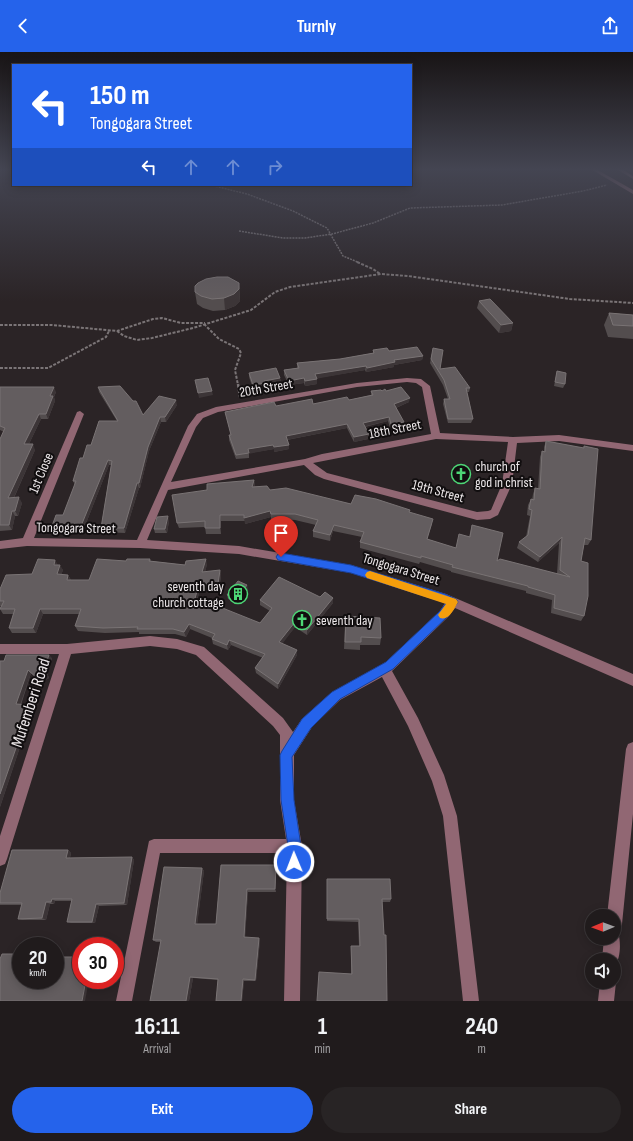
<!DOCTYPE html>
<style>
body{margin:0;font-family:"Sofia Sans Condensed",sans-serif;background:#282425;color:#f1f3f6;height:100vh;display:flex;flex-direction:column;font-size:15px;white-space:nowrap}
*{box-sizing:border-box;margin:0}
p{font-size:13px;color:#a2a1a3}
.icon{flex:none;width:22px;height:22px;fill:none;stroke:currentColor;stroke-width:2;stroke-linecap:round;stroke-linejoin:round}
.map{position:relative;height:949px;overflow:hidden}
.details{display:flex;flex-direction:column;background:#201b1c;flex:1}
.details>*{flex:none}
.banner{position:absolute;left:12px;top:12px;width:400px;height:122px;border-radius:0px;box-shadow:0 2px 10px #0003,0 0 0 1px #3d393b;background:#2563eb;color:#fff;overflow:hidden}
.needle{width:26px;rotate:269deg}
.controls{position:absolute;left:585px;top:857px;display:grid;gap:8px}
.controls a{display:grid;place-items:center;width:36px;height:36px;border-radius:50%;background:#201b1c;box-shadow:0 2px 10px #0003,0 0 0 1px #3d393b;font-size:20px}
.speed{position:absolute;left:12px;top:885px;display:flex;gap:8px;font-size:20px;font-weight:700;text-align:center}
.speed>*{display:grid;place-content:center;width:52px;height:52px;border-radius:50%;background:#201b1c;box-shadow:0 2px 10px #0003,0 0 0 1px #3d393b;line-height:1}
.speed small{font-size:10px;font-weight:400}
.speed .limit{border:6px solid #d22;background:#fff;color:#111}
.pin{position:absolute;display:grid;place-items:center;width:34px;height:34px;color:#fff;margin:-41px -17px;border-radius:50% 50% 50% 0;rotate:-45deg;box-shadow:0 0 4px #0007}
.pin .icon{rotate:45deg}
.me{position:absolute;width:44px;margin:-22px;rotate:359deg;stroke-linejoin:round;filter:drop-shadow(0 0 3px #0008)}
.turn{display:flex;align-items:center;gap:14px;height:84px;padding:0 12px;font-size:18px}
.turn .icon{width:52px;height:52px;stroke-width:2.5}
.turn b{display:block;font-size:28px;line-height:34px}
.lanes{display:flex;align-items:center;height:38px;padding:0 12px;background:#0003;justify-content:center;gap:20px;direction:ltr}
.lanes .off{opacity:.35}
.eta{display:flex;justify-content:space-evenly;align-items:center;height:68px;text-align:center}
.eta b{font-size:24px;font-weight:700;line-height:28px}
.button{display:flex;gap:8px;margin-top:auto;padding:8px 12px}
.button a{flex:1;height:46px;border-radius:24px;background:#2563eb;color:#fff;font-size:16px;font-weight:700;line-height:46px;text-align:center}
.button a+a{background:#282425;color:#f1f3f6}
header{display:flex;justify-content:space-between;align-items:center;height:52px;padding:0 12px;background:#2563eb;color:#fff;font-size:18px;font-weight:700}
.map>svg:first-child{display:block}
</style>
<header><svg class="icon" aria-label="back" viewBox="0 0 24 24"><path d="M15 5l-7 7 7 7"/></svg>Turnly<svg class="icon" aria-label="share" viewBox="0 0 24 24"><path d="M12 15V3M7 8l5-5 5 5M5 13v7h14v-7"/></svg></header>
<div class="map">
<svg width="633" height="949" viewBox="0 0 633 949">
<rect width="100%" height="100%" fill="#2b2426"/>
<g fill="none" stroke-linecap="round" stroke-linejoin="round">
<path stroke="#7b7577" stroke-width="1.5" stroke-dasharray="2 1" stroke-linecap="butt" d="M210,133l37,9 46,17 34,17 16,28 17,7
M239,179l44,7h22l27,-4 41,-11 37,-15 92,-3 81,-14 24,-6"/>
<path stroke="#7b7577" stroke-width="2" stroke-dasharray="3 1.5" stroke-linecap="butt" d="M357,210l16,7 7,5
M204,272l15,15 20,10 2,4 -6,17 3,15
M0,273h52l65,6 36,-12 9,-1 19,5h24
M117,279l7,5 13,4 15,-2 41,-10 58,-18 24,-18 15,-5 91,-13 27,2 162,23 63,4
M0,316h48l58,-31 3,-6"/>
<path stroke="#7b7577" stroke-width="2.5" stroke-dasharray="3.5 2" stroke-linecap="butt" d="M238,332l2,13"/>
<path fill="#916773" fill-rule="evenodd" d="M589,116h5l39,22v4z
M615,116h5l13,8v3z
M407,326l14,1 9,7 10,47 73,4 46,-2 74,10v6l-74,-10 -42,2 -5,41 -14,31 -8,4 -13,1 -153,-41 -9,-4 -11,-10 -136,25 -21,50 92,6 112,19 95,29 187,80v12l-178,-78 -7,9 -56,54 26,47 26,57 13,41 22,185h-16l-20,-185 -11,-35 -24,-55 -26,-49 -42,23 -28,27 -18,28v45l8,46 -2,155h-16l3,-148h-127l-28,148h-16l33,-160 5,-2h132l-6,-39v-65l-7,-9 -77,-71 -19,-6 -27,-3 -79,8 -64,205 -2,5 -5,2v-30l59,-182h-59v-10h67l83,-8 27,3 27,8 79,71 10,14 9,-13 30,-27 54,-30 54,-51 5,-8 -94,-30 -112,-19 -99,-6 -113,-2 -27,3v-8l23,-3 54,-126 3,-1 4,3 -50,124 103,2 51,-114 9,-12 19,-7 141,-24zM407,330l9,1 6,4 9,47 -109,20 -17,5 -134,23 25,-55 7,-9 15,-6 139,-25zM436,387l72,3 -6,42 -11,26 -3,1 -11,1 -150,-39 -14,-10z
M633,690v72l-11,110 -2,6 -5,1 3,1c3,9 3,28 -4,34v-6h-12l2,-22h10v-22h-7l19,-167 2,-5z
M614,924l2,6 -2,19h-16l2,-19h14z"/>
</g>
<path fill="#534d4e" d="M624,116h9v5z
M239,231l1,18 -5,5 -10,4 -12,1 -10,-3 -6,-4 -2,-12z
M479,249l34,22 -2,8 -12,2 -22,-25z
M609,261l24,2v24l-25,-2 -4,-12z
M433,296l7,21 30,19 -1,4h-2l6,27 -2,4h-23l-5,-19 1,-5h4l-5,-14 -13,-22z
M373,298l16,1 34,5 -1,4 -28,5v2l-28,5 -1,-2 -48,8v6l-12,2 -1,-3 -15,2 -5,-10v-5l13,-2v-5l43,-4 33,-6z
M557,319l8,13 -2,4 -9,-2z
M249,321l31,5 1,4 -16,3 1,2 -13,2 -4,-12z
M0,335l56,5 -2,5 1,4 -7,18h-7l-12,25 6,6 -21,48 8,5 -4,13h-3l-3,14 -12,1v-92l4,-7 -4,-2z
M98,335l45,28 34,-10 -11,17h-5l-12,29 -9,37h-1l-14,45 -22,-1 -2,-4 10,-63h-2l-26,66h-29l-2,-5 11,-11 12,-30 -2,-4 10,-23 8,-13 26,-24 -18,-29z
M371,339h15l23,11 -13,6 8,14v4l-14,2 -2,-7 -23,6 4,7 -1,5 -14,3 -7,-14 -60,12 2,9 -15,3v-3l-25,4v5l-13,1 -7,-19v-5h2l-6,-23 51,-6 37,-2 36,-4 22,-5z
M546,389l37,7 1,-2 7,94 -3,5h-4l-3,16 3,55 -3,5 -30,-8 1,-13 -26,-7v-2l-75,-19v-1l-31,-9 -1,2 -59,-16v-6l2,-5 -29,-6 -3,10 -17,-4v-6l3,-6 -21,-5 -24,-1v-2l-26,7v-3h-24v13h-15l-1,-7 -26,1 -2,-5 30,-33 47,-10 1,7 15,3 81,14 59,6 -1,2 23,12 -5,15 28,9 14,-11 3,-12 25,36 60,13 2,-31 -21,19 -21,-14 2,-6 7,-5 4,-21 -3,-1 1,-10 3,-6 1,1 1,-6 2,-6 3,1 2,-32 2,-6h2v-4z
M169,469l-2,12h-12l-1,-4z
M150,507l1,2 34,4 22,-1 -2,8 15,-2 1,6 -2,13 -19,1 -4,13 22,7 42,13 10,-12 -10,-6v-5l73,3 -26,32 -12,-8 -13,16 15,12 -19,34 -22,-16 -1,-5 8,-10 -32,-13 -3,5 -15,-6 -1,-5v-1l-22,-9 -4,8 -11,-3h-36v-2l-34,1 -27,-2 -3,-5 4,-12h-36l-7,19h-24l-3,-5 4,-14h-10l-3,-5 1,-3h-1v-17l32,-15 26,-9 5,5 -2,5h7l3,5h18l37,-19z
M248,537l-11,14 -9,-4 -1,-4z
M345,572l36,14 -1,7h-20v5l-16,-1z
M52,606l-5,15 2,5 -8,4 -10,-9 -10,32h10l2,3 -33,99v-146z
M68,798l3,3 -1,5 62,-1 2,3 -7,45 -28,1 -4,17h-24l-4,-1 5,-21h-17l-1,3h-4l-4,16h-24l-4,-1 4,-14h-22v-12z
M221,813l55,3v24h-28l-3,45 15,3 -4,41h-12l-2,20h-26l2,-21 -25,-2 -4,23 -29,-59h-4l-3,-2 49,-72 2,3 -7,53h19z
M327,827l64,20 -1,3h-8l5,99 -36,-27v-28h8l-1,-24 -31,-1z"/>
<path fill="#3c3537" d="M239,237l1,12 -5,5 -10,4 -1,-12z
M513,271l-2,8 -12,2 2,-8z
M423,304l-1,4 -28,5v2l-28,5 1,-4 27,-8z
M366,314l-1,4 -50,9v-5z
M280,326l1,4 -16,3 1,2 -13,2v-4l11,-4z
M304,326v5l-15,2v-4z
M317,327v5l-12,2v-5z
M54,335l2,5 -2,5 1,4 -7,18 -2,-5 4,-18z
M212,339l1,4 -14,3 -1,-5z
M410,346l-1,4 -16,7 1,-5z
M176,348l1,5 -11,17 -1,-5z
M39,362l2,5 -15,31 -2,-6z
M160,365l1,5 -12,29 -9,37 -1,-5 9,-36z
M389,365l-1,4 -26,6 1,-4z
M404,370v4l-14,2 1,-4z
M347,372v4l-61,12v-4z
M369,382l-1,5 -14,3v-5z
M33,392l2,6 -24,54 -3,-6z
M273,393l1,4 -26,5v-5z
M289,393v4l-15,3v-5z
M108,408l1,5 -26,66 -2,-5z
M254,428l1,6 -2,7 -1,-6z
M137,431l2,5 -14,45 -1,-5z
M19,445l3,6 -4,13 -3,-5z
M12,459l3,5 -3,14 -3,-5z
M270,459l1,6 -26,7 -1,-6z
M220,463l1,6v13l-1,-6z
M168,464l1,5 -2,12 -2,-4z
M334,473l-1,6 -3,10v-6z
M562,485l-3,6 -21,19 2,-5z
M206,507l1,5 -3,13 -2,-5z
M55,508l3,5h-4z
M60,513l3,5 -4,10 -2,-6z
M220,518l1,6 -2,13 -1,-5z
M68,523l3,5h-4z
M199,532l1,6 -5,17 -1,-5z
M247,533l1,4 -11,14v-4z
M333,546v5l-26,32v-5z
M40,557l3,5 -7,19 -3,-5z
M295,570v5l-15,20 -1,-5z
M189,572l1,5 -4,8 -2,-5z
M229,588l2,5 -3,5 -1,-5z
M297,598v5l-19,34v-5z
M49,603l3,3 -5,15 2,5 -8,4 -3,-3 6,-10z
M28,618l3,3 -12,35 -3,-4z
M31,653l2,3 -33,99v-13z
M68,798l3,3 -2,7 -3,-2z
M132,805l2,3 -7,45 -3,-2z
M276,813v27l-1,-3z
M202,816l2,3 -7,55 -2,-2z
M247,837l1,3 -3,48 -1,-3z
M52,847l3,2 -1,3 -3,-2z
M46,850l4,2 -4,16 -4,-2z
M96,852l3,2 -4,17 -3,-1z
M259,886l1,2 -4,41 -1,-1z
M190,925l3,1 -4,23h-3z
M243,927l1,2 -2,20h-1z
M86,928h3l-4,21h-3z"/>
<path fill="#635d5f" stroke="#797374" d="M217,225h11l11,6v6l-5,5 -10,4 -12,1 -11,-3 -6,-4v-6l3,-3 8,-4z
M490,247l23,24 -12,2 -22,-24z
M609,261l24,2v11l-20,-1z
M417,295l6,9 -29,4 1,2 -28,6 -1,-2 -51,8 2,5 -12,2 -1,-3 -15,3 -5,-11 15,-2 -2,-5 43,-4 34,-6 -1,-3 14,-2 2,3z
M433,296l10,2 -3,19 15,-2 15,21h-4l7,31h-25l-4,-20h6l-6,-19 -13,-21z
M276,316l4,10 -16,3 1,2 -12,2 -4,-12z
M557,319l9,2 -1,11 -10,-2z
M208,326l4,13 -14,2 -3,-13z
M120,334l13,15h3l7,14 16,-19 17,4 -11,17h-5l-12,30 -9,36h-2l-13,45h-23l11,-67 -4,-1 -27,66h-29l4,-11h7l13,-34h-3l7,-23h3l4,-13h4l8,-24h19l-20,-34z
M0,335h54l-4,9h3l-7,18h-7l-15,30h9l-25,54 11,-1 -4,14h-3l-3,14h-9v-86l5,-11 -5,-2z
M401,335l9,11 -16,6 10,18 -13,2 -2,-7 -26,6 6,11 -15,3 -7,-13 -61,12 3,9 -15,2 -1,-2 -25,4 1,4 -13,2 -7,-20h2l-6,-23 49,-10 2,4 36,-7 1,5 34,-7 2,3 24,-5 -2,-4 10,-1 1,1 3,-2 1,2z
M546,389l38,7v-2l14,3 -7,91 -6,-2 -4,23 7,2v33l-4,20 -30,-8 1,-13 -27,-8v-1l-76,-19 1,-2 -32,-9v2l-61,-16 4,-10 -30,-7 -4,10 -17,-4 5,-11 -23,-6h-24l-1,-3 -26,7v-3h-24v13h-15v-7l-28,2 -5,-28 35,-5v-6l47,-4 -2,7 15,-1 3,4 16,-2 65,16 4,-9 21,4 34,11 -1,2 24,7 -6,20 29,9 3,-14 11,3 2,-12 31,8 -6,28 3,-2 70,18 -10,-7 2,-33 -22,20 -21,-15 9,-7 4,-25 -3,-1 2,-10 3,1 1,-12 5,1 2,-38 3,1z
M168,464l-3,13h-11l3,-12z
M38,507l17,1 -1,5h6l-3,9 11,1 -1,5h22l8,-21 29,2 1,-2h23l-1,2 36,4 1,-4 20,-2 -4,13 18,-2 -2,14h-19l-5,18 24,8 2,-3 40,16 12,-15 -12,-8 19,-23 41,20 5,-5 8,6 -26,32 -12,-8 -16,20 18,8 -19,34 -23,-16 10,-14 -36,-14 -2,5 -15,-6 3,-5 -26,-10 -5,8 -11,-3h-36l1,-2 -35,1 -28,-2 6,-17h-41l-7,19h-24l6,-19h-15l4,-8h-4v-12l6,-14 26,-1z
M238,529l9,4 -10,14 -10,-4z
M346,564l34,2 1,20 -20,-1v5h-16z
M6,603h43l-5,14 2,6 -8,4 -10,-9 -12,34 15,1 -31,89v-133h4z
M12,798h56l-2,8 66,-1 -8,46 -28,1 -4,18h-25l5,-23h-20l-1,3h-5l-4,16 -24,1 4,-16h-22v-10z
M221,813h55l-1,24h-28l-3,48 15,1 -4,42 -12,-1 -2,22h-25l2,-22 -28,-2 -4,24h-36l11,-61h-8l11,-73 38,1 -7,56h21z
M327,827h63l1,20h-9l2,36h2l1,66h-70l2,-29 33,2 -1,-28h9l-1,-27h-32z
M2,902h19v26l31,1v-1h3v-11l3,-12h23v23h5l-4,21h-82v-42z"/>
<linearGradient id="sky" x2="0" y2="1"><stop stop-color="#181415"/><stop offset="0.47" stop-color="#444552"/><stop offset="1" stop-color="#444552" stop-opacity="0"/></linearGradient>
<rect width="633" height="249" fill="url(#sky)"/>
<path fill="#2563eb" stroke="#184099" d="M281,501l70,12 94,29 11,5 2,3 -11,15 -54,52 -53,30 -29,29 -19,29 2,43 7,46v16l-2,4 -5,2 -4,-2 -2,-4v-16l-7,-46 -1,-45 2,-4 20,-32 30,-27 54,-30 54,-51 6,-8 -95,-30 -73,-13 -2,-3 2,-3z"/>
<path fill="#f59e0b" d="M370,519l86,28 2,3c-4,7 -9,19 -18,16l-2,-3 8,-11 -79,-26 -2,-3 2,-3z"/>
<defs>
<symbol id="church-ring" viewBox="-11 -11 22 22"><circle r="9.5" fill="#110e0f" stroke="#4dd676" stroke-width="1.5"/><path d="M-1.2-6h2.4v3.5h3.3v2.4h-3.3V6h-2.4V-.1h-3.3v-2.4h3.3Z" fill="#4dd676"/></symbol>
<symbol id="building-ring" viewBox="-11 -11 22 22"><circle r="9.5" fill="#110e0f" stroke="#4dd676" stroke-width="1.5"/><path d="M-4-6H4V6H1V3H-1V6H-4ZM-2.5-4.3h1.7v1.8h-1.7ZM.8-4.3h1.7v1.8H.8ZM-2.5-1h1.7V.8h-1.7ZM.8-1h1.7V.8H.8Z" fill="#4dd676"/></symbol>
</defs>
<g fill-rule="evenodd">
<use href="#church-ring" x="450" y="411" width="22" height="22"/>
<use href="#building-ring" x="227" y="531" width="22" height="22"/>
<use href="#church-ring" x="291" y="557" width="22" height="22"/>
</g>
<g text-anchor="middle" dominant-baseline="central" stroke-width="4" stroke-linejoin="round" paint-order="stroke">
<g font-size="14" fill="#ede8ea" stroke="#110e0f">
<text transform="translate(266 336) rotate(-10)">20th Street</text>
<text transform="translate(395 377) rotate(-11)">18th Street</text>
<text transform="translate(41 421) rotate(-67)">1st Close</text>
<text transform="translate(438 439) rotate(15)">19th Street</text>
<text transform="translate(76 476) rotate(1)">Tongogara Street</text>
<text transform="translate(401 517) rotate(17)">Tongogara Street</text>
</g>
<g font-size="14" fill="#ede8ea" stroke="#110e0f" text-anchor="start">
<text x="475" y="414">church of<tspan x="475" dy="16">god in christ</tspan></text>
<text x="224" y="534" text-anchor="end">seventh day<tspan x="224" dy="16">church cottage</tspan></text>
<text x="316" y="568">seventh day</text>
</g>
<g font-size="17" fill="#ede8ea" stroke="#110e0f">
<text transform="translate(31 651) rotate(-72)">Mufemberi Road</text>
</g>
</g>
</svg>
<div class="controls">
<a><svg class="needle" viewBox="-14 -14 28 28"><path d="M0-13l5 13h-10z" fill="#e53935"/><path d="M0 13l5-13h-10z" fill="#a2a1a3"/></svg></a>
<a><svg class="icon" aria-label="sound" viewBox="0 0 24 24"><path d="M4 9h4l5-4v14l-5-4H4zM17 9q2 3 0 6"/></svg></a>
</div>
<div class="speed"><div>20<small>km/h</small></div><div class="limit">30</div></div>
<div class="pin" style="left:281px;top:505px;background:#d93025"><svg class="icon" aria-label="arrive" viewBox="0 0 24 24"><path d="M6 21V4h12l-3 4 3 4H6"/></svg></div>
<svg class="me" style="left:294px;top:810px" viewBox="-20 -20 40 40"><circle r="17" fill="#2563eb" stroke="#fff" stroke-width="3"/><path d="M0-11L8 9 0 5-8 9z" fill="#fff"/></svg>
<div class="banner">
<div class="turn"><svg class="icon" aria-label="left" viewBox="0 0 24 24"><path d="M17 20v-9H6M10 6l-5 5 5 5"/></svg><div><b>150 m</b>Tongogara Street</div></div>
<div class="lanes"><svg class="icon" aria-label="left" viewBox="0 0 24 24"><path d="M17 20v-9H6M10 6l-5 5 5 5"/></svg><svg class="icon off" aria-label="ahead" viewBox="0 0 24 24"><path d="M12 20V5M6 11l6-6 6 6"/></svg><svg class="icon off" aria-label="ahead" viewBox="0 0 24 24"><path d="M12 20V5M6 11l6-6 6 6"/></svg><svg class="icon off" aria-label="right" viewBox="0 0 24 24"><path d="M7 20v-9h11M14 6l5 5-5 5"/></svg></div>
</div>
</div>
<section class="details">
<div class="eta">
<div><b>16:11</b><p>Arrival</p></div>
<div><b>1</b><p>min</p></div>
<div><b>240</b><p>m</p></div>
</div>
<div class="button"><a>Exit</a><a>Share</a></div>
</section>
